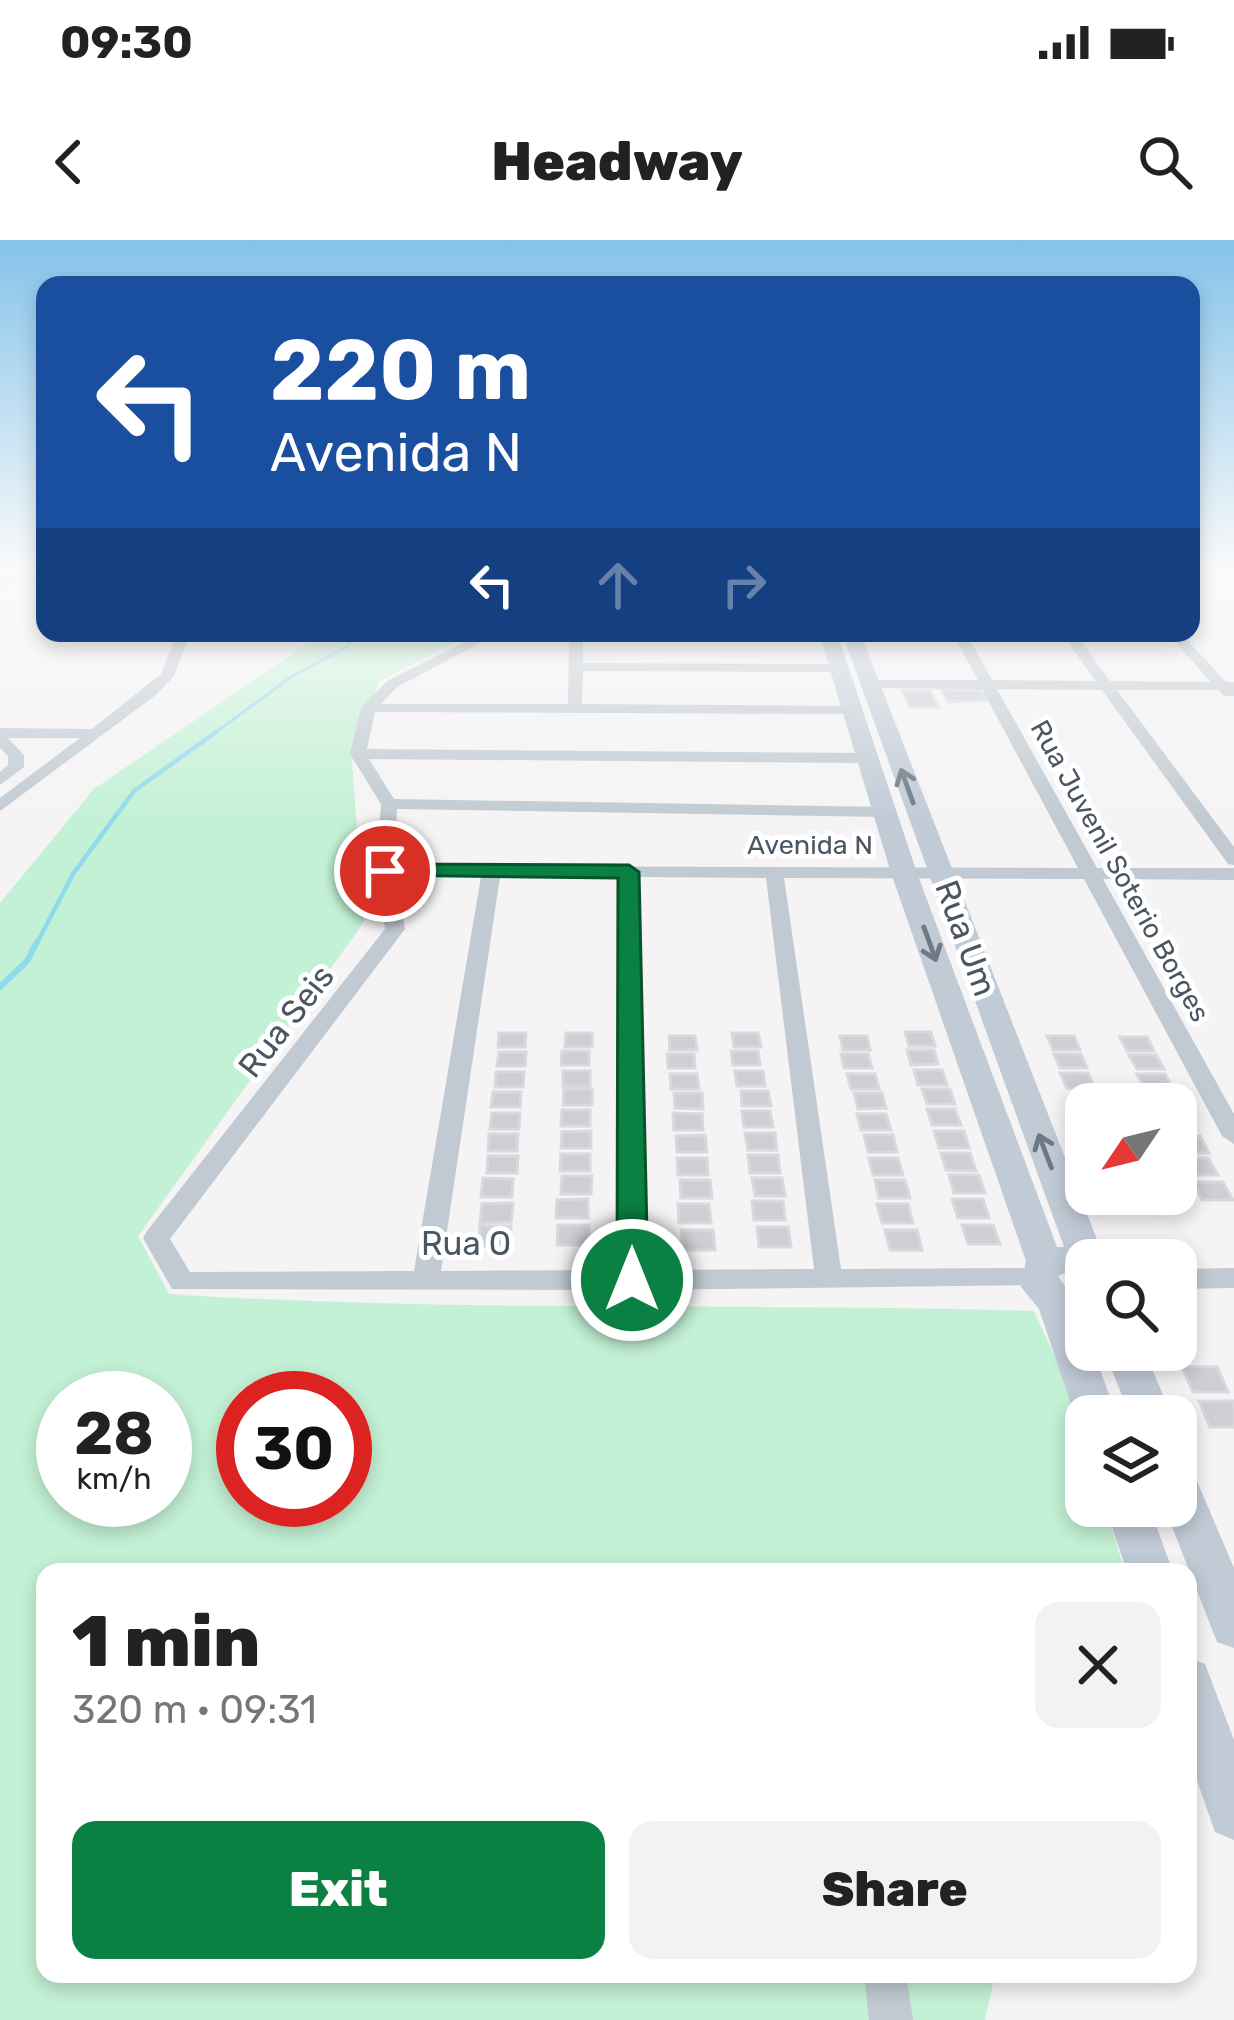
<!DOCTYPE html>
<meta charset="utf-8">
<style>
body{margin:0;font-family:Rubik,sans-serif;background:#f2f2f2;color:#222;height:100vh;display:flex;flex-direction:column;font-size:45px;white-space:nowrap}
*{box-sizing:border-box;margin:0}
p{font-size:39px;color:#767676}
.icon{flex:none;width:66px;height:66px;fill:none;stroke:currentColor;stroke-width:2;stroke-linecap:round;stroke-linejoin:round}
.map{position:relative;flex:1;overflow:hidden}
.panel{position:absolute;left:36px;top:1323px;width:1161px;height:420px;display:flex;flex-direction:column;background:#fff;border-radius:24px;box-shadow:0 6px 18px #0003}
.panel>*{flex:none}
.top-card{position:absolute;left:36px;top:36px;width:1164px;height:366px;border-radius:24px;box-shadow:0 6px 18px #0003;background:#1a4fa0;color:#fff;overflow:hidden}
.needle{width:78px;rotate:235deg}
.tools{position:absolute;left:1065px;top:843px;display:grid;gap:24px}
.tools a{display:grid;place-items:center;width:132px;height:132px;border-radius:24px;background:#fff;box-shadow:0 6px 18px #0003;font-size:60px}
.speed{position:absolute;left:36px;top:1131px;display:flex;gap:24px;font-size:60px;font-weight:700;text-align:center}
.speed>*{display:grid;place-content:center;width:156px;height:156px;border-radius:50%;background:#fff;box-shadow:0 6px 18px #0003;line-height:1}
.speed small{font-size:30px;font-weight:400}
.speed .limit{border:18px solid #d22;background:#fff;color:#111}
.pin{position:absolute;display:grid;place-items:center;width:102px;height:102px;color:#fff;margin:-51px;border:6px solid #fff;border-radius:50%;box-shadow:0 3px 12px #0007}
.me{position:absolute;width:132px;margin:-66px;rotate:0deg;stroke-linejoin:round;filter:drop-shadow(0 0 9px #0008)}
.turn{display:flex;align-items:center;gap:42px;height:252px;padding:0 36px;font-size:54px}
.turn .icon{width:156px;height:156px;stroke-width:2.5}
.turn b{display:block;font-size:84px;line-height:102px}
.lanes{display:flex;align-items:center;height:114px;padding:0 36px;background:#0003;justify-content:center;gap:60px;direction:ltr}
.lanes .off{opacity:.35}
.round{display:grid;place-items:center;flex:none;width:126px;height:126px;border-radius:24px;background:#f2f2f2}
.head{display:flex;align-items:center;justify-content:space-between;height:204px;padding:0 36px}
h1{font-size:72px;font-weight:800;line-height:90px}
.button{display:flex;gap:24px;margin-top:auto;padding:24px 36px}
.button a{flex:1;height:138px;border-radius:24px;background:#0b8043;color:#fff;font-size:48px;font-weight:800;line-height:138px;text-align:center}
.button a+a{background:#f2f2f2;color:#222}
.status{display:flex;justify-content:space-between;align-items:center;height:84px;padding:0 60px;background:#fff;direction:ltr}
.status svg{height:33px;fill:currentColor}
header{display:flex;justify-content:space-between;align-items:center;height:156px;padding:0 36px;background:#fff;font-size:54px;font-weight:800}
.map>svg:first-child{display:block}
</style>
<div class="status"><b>09:30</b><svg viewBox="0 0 49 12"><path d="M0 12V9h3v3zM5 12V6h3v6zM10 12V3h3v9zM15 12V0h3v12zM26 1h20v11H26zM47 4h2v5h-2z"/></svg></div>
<header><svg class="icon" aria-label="back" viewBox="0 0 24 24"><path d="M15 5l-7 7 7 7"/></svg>Headway<svg class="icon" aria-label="search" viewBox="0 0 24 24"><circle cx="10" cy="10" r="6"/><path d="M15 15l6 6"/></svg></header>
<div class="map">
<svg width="1234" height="1780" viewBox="0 0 1234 1780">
<rect width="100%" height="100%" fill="#f5f3f3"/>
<path fill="#c3f1d5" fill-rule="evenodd" d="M323,393h151l-95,48 -27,81 12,160 -226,314 31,58c288,19 577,8 865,17 35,77 52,109 52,195h19l20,66h-1080v402h950l-10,46h-985v-1117l94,-114zM63,1158h102v102h-102zM243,1158h102v102h-102z"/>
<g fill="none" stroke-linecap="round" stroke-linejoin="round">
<path stroke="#90daee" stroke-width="3" d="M212,495l79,-58 57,-31 8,-13"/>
<path stroke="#90daee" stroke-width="4.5" d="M36,705l37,-71 61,-83 82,-59"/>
<path stroke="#90daee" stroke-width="6" d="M0,747l27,-26 10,-19"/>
</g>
<path fill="#cdcfd5" stroke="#d7d9de" stroke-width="3" d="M942,450h37l10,10 -41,2z
M903,451h27l8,16h-28z
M905,792h26l4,14h-26z
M499,793h27l-1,14h-27z
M566,793h26v14h-27z
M732,793h26l3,14h-27z
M669,796h26l2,14h-27z
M840,796h27l3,14h-27z
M1047,796h27l6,14h-27z
M1120,797h27l7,14h-27z
M907,810h27l4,14 -27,1z
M562,811h27v14h-28z
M731,811h27l2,14h-27z
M499,812h27l-1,14h-28z
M667,814h27l1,14h-27z
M841,814h27l4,14h-28z
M1054,814h27l6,14h-27z
M1129,815h27l8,14h-27z
M914,830h28l5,15h-29z
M563,831h27v15h-27z
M735,831h28l2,15h-28z
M496,832h28l-1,15h-28z
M1060,833h28l7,15h-28z
M670,834h27l2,15h-28z
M847,834h28l4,15h-28z
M1137,834h28l8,15h-28z
M564,849h28v16h-29z
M922,849h28l5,15h-28z
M741,851h27l3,15h-29z
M493,852h28l-1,15h-29z
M674,853h28l1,16 -28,-1z
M854,853h28l4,15 -28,1z
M927,869h28l6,16h-29z
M562,870h28v16h-29z
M742,871h28l3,16h-29z
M492,873h28l-1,16h-29z
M673,873l29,1 1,16h-29z
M857,874h29l5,16h-30z
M591,891v17h-30l1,-16z
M934,891h30l5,17h-30z
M745,893h30l2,17h-29z
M489,894h29l-1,17h-29z
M705,895l2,17h-30l-1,-16z
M864,895h29l4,17h-29z
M1176,896h24l9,17h-30z
M941,913h29l6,18 -30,-1z
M561,914h29v17h-30z
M748,915h30l2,18h-30z
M488,916h30l-1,17h-30z
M677,918h30l1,17h-30z
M869,918h29l5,17h-30z
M1179,918h29l10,17h-31z
M949,935h30l6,18h-31z
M562,936h30l-1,18h-30z
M483,938l30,1 -1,18h-31z
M752,938h30l3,18h-30z
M680,940h30l2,18h-31z
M875,940h30l5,18h-31z
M1193,942h30l10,18h-31z
M588,959v19h-32l1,-18z
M952,959h31l6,19h-31z
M752,961h31l2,19h-31z
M513,963l-2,19 -31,1 2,-19z
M678,964h31l2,19h-32z
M877,964h31l5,19h-31z
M558,985h31v20h-32z
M962,985h31l7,19h-32z
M480,986h31l-1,20h-32z
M757,987h31l3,20h-32z
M681,990h32l2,20h-32z
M885,990h32l5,20h-32z
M1182,1127h35l11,25h-35z
M1199,1161h35v26h-24z"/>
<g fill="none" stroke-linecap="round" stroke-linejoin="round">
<path fill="#c1cad2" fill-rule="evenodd" d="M1191,331h43v5h-43z
M45,332v8l-45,6v-8z
M177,393h14l-17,43 -18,19 -156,116v-13l80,-60h-72l16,17v12l-24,18v-13l8,-7v-9l-8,-8v-20l92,1 69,-55z
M482,393h17l-102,54 -16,17h187l1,-71h14v30l256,1 7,4 -7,4 -256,-1 -1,33 270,2 7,4 -7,4 -477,-2 -8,37 500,4 8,5 -8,5 -498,-4 25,40 491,8 9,5 -9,5 -488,-8 -3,57 684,2 -96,-179 -112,-1 -7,-4 7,-4h108l-26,-47h14l26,47 104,1 -35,-48h14l35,48 101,1 -44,-49h14l45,49h8v14h-10l-5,-6h-102l117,157v18l-6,-1 -126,-174 -105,-1 100,179h137v12l-131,-1 131,235v30l-12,-8 -138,-257 -300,-1 57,391 196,-1 10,3 4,7 -4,7 -415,5 -460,-1 -29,-51 4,-7 238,-302 -9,-58 5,-67 -31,-50 11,-46 26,-27zM395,637h86l-67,394 -224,1 -20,-33 235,-310zM500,637h120l-2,393 -177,1zM638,637l128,1 48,391 -169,1z
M1234,1028v20l-58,1v-20z
M864,1734h42l7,46h-44z"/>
<path fill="#c1cbd6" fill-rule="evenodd" d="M819,393h18l80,240 140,374h7l-222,-614h18l245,627h-19v13l-12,-4 -16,7 10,15 18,4v55h7l24,66h-31v13l-11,-13 -36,-107 -18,-22 5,-26 -135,-388z
M1104,1110h40l28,66h-42z
M1176,1222l15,5 43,101v80l-17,-6 -53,-136h12z
M1105,1266h44l24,66h-46z
M1188,1417l17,7 29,76v100l-19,-8 -27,-77z"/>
</g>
<defs><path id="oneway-shaft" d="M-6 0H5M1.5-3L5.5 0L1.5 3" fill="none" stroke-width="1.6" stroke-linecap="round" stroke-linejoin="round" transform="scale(3)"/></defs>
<g stroke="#6e7984">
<use href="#oneway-shaft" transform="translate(907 546) rotate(-110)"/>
<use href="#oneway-shaft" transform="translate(930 704) rotate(70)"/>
<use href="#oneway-shaft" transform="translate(1045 911) rotate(-111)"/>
</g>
<linearGradient id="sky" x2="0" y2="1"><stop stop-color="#85c3ea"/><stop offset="0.57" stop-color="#fafafa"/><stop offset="1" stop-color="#fafafa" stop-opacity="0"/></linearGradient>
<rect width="1234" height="580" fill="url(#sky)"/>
<path fill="#0b8043" stroke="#07532c" stroke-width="3" d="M385,624l244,1 10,7 9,408 -5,7h-22l-4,-7 1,-402 -241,-3 -3,-4z"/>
<g text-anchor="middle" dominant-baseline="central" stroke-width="10" stroke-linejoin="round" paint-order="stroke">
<g font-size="27" fill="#4a5661" stroke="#fff">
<text x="810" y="605">Avenida N</text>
<text transform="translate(1120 631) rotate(61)">Rua Juvenil Soterio Borges</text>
</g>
<g font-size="33" fill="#4a5661" stroke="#fff">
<text transform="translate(966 698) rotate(70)">Rua Um</text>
<text transform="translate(286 781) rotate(-52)">Rua Seis</text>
<text x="466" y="1003">Rua O</text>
</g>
</g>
</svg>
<div class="tools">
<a><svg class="needle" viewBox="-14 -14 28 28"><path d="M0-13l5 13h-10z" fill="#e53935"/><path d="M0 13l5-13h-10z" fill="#767676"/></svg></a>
<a><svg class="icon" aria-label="search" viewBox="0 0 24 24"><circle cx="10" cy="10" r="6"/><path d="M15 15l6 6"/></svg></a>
<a><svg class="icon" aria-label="layers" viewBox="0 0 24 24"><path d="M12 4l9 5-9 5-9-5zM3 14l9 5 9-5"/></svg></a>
</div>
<div class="speed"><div>28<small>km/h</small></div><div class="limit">30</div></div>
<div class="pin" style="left:385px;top:631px;background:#d93025"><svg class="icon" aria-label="arrive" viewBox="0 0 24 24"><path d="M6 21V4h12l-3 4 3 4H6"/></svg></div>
<svg class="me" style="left:632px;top:1040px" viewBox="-20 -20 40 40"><circle r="17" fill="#0b8043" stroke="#fff" stroke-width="3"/><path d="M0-11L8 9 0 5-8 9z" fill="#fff"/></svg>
<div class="top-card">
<div class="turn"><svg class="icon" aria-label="left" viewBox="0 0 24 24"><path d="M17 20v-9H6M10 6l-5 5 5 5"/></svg><div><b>220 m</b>Avenida N</div></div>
<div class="lanes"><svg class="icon" aria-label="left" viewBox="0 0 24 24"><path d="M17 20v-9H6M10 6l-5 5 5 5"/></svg><svg class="icon off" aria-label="ahead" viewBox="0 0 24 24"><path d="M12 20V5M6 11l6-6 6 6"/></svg><svg class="icon off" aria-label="right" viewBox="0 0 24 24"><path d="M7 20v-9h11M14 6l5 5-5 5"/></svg></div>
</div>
<section class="panel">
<div class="head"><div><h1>1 min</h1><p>320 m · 09:31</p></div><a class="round"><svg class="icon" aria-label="close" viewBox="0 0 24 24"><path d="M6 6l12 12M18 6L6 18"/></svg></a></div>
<div class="button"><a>Exit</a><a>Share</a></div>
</section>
</div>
